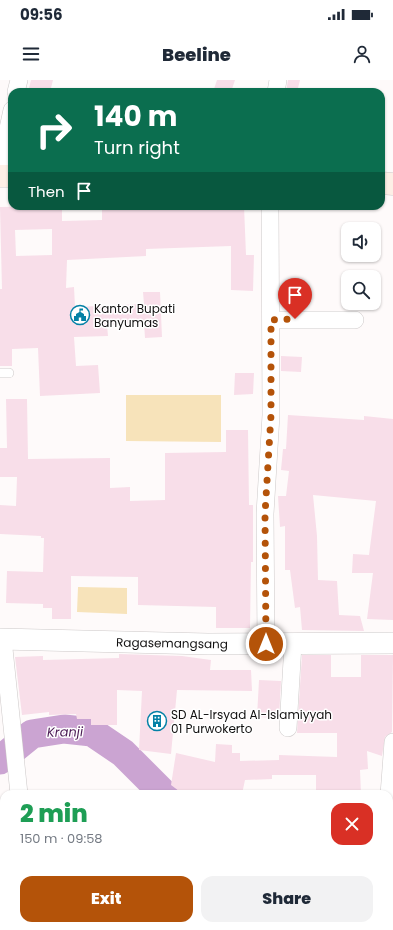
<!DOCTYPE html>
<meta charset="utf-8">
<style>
body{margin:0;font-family:Poppins,sans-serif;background:#f2f2f3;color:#1f2937;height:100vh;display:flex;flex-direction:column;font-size:15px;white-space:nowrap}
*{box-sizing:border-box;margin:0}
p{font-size:13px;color:#747a83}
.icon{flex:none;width:22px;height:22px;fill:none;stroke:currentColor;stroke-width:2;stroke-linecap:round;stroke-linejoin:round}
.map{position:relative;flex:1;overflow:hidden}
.panel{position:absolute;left:0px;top:710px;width:393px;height:140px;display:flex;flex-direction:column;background:#fff;border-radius:12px 12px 0 0;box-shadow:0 1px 3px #0004}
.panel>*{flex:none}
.hud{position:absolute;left:8px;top:8px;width:377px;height:122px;border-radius:12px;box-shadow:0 1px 3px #0004;background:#0b6e4f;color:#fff;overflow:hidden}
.controls{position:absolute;left:341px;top:142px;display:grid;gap:8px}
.controls a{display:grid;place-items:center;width:40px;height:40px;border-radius:8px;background:#fff;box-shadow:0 1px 3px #0004;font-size:20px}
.pin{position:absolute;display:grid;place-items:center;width:34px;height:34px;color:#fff;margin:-41px -17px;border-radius:50% 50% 50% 0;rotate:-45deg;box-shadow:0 0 4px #0007}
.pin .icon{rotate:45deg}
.me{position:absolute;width:44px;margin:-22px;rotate:0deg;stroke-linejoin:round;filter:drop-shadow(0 0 3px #0008)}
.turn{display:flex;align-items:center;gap:14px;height:84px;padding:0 20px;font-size:18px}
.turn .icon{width:52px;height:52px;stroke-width:2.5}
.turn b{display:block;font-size:28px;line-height:34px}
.then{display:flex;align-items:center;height:38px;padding:0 20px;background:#0003;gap:8px;font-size:15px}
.round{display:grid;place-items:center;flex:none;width:42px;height:42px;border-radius:12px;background:#f2f2f3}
.headline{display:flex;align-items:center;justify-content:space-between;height:68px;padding:0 20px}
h1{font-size:24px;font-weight:800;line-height:30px;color:#1e9e55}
.action{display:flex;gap:8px;margin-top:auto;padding:8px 20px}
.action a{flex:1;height:46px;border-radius:12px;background:#b45309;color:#fff;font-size:16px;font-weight:800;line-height:46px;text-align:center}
.action a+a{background:#f2f2f3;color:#1f2937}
.status{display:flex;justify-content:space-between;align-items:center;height:28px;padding:0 20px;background:#fff;direction:ltr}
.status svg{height:11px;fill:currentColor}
header{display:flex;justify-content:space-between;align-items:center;height:52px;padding:0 20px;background:#fff;font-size:18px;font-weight:800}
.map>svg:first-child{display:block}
</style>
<div class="status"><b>09:56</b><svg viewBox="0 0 49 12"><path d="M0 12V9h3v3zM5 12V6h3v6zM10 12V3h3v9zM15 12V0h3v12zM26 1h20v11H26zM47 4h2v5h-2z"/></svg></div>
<header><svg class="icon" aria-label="menu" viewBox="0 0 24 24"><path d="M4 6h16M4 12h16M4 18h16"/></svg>Beeline<svg class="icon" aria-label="person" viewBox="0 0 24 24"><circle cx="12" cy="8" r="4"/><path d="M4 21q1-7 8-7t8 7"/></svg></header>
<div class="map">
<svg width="393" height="850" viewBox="0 0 393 850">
<rect width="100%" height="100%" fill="#fefafa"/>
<path fill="#f7e3ba" d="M126,315h95v47l-95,-1z
M78,507l49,1v26l-50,-2z"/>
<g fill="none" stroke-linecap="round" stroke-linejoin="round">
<path stroke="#cba4d2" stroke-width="29" d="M0,680l32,-26 32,-5 28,3 31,21 41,41
M389,817l4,3"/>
</g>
<path fill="#f8dee9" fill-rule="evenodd" d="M31,0h22l-3,12h-22z
M217,0h18l-4,12h-18z
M288,0h12l-3,12h-11z
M62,126v15l40,-1v-11h18v-3h26v2l98,-2 2,49h8l-1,36 -22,-1v-44l-85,3v7l-79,4 -1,28 8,-1 1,20 69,-3 -1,-12h17l2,45 -17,1 -1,-15 -37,2 1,11 -34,1 2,29 22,-1 2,28 -60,3 -2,-48 -26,1v17h-12v-77h2l-2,-82zM52,149v26l-36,1 -1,-26z
M281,276l21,1 -1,15 -20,-1z
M235,293h19l-1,21 -19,1z
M6,319h21l1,60 82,-1v30l20,-1v14l35,-1v-47l61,-1v-22h22l1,75h4v57h-2l-1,66h-34v-21l-78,-2v-28l-67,-1v43h-19v-11h-9v-4l-37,-1 1,-32 36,1 1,-34h-3v-2l-41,-2v-29l16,1 1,-29h-17v-29h7z
M288,335l76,5v-4l29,3v201l-26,-1 6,-46h-21l1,-19 16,1 7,-54 -63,-6 4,41 1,44 19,1 2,34 21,1 4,15 -62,-1 -2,-23 -5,1 -5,-38h-5v-44l-5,1 -2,-31h8l3,-25 -8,-1 2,-21h3z
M119,574l63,2 29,4 -1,10h41l1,21 -75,-1 -6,64 -32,-4 3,-59 -25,-1v35h-26v-6h-14l-1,-5 -27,1v-3l-27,3 -7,-58 28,-1v4l76,-2z
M302,575h29v22h30v-22h32l-1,77 -7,5 -3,19 -15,-5 1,18 -8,1 1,24h-45v-19h-44v4l-27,1 -3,14h-59l-12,-9 5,-32 39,9 1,-18 16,1v8h8v8l39,-1v-5l58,2v-24h-40z
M259,600l22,1 -2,37 -22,-1z"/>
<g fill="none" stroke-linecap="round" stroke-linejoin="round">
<defs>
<path id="service" d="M0,293h9"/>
<path id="minor" d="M16,12l3,-12
M276,12l2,-12
M0,85l12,-55
M271,240h84
M3,559l16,155
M266,564l-1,-130 6,-99 -1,-209
M288,648l5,-84
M389,715l4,-53
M30,850v-4"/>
<path id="tertiary" d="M0,559l208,5 185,-1"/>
<path id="secondary" d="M0,96h12
M381,103l12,1"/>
</defs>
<use href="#service" stroke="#cdc9c9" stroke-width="10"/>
<use href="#minor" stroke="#cdc9c9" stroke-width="18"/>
<use href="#tertiary" stroke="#cdc9c9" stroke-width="22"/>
<use href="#secondary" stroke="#cdc9c9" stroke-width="23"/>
<use href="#service" stroke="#fff" stroke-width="9"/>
<use href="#minor" stroke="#fff" stroke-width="17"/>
<use href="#tertiary" stroke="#fff" stroke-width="21"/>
<use href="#secondary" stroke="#fdefe6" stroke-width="22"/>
</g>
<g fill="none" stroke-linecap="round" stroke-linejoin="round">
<path stroke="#b45309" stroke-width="7" stroke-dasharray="0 12.6" d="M266,564l-1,-130 6,-99v-95l24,-1"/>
</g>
<defs>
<symbol id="civic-ring" viewBox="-11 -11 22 22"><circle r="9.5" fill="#fff" stroke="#0481a6" stroke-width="1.5"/><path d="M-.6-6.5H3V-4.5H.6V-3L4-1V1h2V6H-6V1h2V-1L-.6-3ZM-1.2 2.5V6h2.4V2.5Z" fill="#0481a6"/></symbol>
<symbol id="building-ring" viewBox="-11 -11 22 22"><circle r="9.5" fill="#fff" stroke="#0481a6" stroke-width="1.5"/><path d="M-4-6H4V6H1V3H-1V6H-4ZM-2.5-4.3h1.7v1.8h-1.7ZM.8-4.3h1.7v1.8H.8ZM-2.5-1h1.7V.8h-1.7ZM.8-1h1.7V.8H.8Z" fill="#0481a6"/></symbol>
</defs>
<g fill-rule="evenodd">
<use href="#civic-ring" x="69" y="224" width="22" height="22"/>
<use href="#building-ring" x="146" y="630" width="22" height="22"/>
</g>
<g text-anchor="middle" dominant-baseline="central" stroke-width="3" stroke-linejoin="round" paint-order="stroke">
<g font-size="12" fill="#111010" stroke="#fff" text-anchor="start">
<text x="94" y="228">Kantor Bupati<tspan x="94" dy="14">Banyumas</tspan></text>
<text x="171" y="634">SD AL-Irsyad Al-Islamiyyah<tspan x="171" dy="14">01 Purwokerto</tspan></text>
</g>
<g font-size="12" fill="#111010" stroke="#fff">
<text transform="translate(172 563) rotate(1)">Ragasemangsang</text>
</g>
<g font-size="13" font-style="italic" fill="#4a1b54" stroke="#fff">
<text transform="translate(65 652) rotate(-1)">Kranji</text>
</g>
</g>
</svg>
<div class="controls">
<a><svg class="icon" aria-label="sound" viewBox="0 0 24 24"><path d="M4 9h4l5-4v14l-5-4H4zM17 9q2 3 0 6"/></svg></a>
<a><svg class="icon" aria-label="search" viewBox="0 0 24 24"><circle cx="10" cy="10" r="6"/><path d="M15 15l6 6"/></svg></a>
</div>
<div class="pin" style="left:295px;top:239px;background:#d93025"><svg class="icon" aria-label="arrive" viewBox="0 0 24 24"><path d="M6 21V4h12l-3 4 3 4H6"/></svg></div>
<svg class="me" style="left:266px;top:564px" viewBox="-20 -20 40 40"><circle r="17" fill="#b45309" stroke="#fff" stroke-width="3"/><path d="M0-11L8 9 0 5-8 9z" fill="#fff"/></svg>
<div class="hud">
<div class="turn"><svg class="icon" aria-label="right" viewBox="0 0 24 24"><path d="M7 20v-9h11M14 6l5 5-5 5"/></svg><div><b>140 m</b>Turn right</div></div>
<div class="then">Then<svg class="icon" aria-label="arrive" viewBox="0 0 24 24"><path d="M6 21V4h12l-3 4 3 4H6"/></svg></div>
</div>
<section class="panel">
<div class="headline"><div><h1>2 min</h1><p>150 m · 09:58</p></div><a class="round" style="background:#d93025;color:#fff"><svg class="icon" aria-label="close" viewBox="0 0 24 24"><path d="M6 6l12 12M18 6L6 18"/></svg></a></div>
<div class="action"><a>Exit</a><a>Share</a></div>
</section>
</div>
